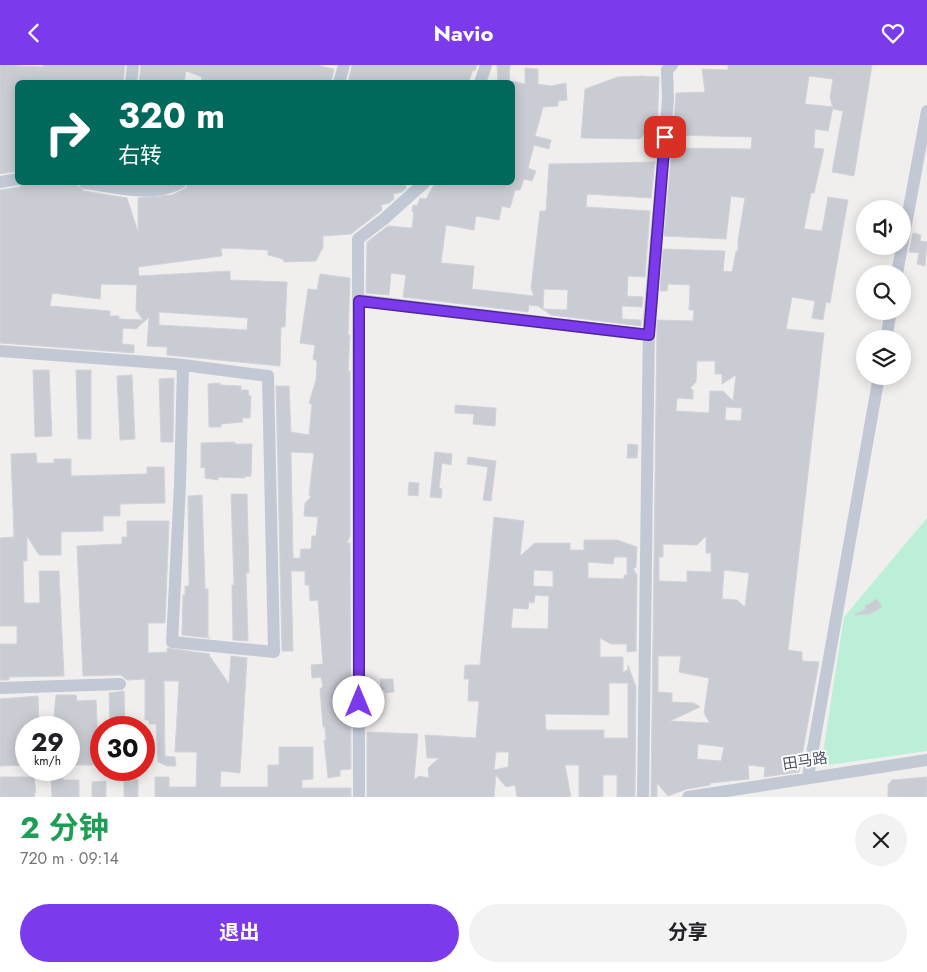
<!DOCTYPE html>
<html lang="zh">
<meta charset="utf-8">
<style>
body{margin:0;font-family:Jost,"Noto Sans SC",sans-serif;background:#f2f2f2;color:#202124;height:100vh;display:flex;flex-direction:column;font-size:19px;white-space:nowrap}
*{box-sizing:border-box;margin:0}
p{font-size:16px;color:#757577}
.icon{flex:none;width:28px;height:28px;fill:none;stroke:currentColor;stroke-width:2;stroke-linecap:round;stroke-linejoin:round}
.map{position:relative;height:732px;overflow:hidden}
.side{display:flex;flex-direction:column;background:#fff;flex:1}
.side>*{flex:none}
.hud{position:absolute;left:15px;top:15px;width:500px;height:105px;border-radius:8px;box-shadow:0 2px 12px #0003;background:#00695c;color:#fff;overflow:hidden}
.buttons{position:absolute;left:856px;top:135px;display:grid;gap:10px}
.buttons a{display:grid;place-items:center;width:55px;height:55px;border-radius:50%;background:#fff;box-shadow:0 2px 12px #0003;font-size:25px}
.speed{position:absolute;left:15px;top:651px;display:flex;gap:10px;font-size:25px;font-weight:700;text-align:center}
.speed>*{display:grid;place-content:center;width:65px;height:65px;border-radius:50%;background:#fff;box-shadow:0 2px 12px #0003;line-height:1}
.speed small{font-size:12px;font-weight:400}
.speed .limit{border:8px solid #d22;background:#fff;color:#111}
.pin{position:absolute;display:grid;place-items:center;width:42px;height:42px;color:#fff;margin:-21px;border-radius:10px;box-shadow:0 2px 8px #0006}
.me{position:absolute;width:55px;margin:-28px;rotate:0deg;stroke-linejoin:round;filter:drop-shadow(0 0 4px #0008)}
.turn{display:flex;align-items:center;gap:18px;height:105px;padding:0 20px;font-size:22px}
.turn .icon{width:65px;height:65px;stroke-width:2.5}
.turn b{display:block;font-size:35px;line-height:42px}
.round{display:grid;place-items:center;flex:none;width:52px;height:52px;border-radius:26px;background:#f2f2f2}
.overview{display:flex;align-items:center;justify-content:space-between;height:85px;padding:0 20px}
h1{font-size:30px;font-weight:700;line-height:38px;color:#1e9e55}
.primary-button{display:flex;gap:10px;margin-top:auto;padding:10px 20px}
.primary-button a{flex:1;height:58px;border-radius:30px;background:#7c3aed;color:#fff;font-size:20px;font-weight:700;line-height:58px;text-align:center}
.primary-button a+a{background:#f2f2f2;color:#202124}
header{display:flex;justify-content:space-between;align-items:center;height:65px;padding:0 20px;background:#7c3aed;color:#fff;font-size:22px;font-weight:700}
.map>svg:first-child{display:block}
</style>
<header><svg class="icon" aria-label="back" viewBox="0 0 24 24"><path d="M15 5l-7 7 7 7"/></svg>Navio<svg class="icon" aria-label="heart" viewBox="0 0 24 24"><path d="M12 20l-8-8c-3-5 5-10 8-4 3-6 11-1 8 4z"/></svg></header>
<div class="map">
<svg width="927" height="732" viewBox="0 0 927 732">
<rect width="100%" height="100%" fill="#f1efee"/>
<path fill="#bcefd7" d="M927,453v233l-106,15 23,-149z"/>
<path fill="#caccd4" stroke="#d2d3da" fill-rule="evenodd" d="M0,0l43,2 1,-2h81l-2,18h-105v88l-18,3z
M141,0h175l18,4 -3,14h-130l1,-6 -16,-6 -2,12h-45z
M352,0h125l-2,6 -2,-1 -5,13h-120z
M497,0h13l-1,18h-11z
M728,0h144l-18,111 -22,-4 11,-61 -10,-2 -3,-12 3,-18 -24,-3 -4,28 28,3 -5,24 -13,-2 -1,19 10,1 -10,44h-3l-7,36 18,2 6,-34 20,3 -18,103 -4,-1 -3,18 -11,-2 3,-17 -23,-4 -6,32 38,4 -36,317 14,2v9l17,1 -20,110 -35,5 1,-10 -17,-2 1,14 -39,4v2l-23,4 -19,7 -11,-13v14h-6l6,-477 36,1 1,-11h-5l1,-25 -22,-1 -1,7h-7l3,-42 62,2 -2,20 9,1 4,-21h2v-11l7,-42 -14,-2 -5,43 -62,-3 8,-88 79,1 1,-12 -79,-2 3,-42 29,-1 -3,-23 26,1zM697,296h18v13h7v10l14,-9 -3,26 -10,-10h-13l-1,22 -33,-2 1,-13 16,1v-9l-3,-2 6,-6zM726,342l16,1 -1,13 -16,-1zM706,471v17h5v19l-24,-1v11l-28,-1v-24h4v-13l34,1zM724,505l25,3 -4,34 -8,-7 -15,-1zM658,591h23l-2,16 30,6 -5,35 6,10 -40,-2 30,-14 -6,-4 -22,-1v-9l-14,-1zM698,679l26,3 -3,14 -24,-2z
M525,3l13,1v15l13,2 15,-3 1,17 -9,1v5l-15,1 -8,29 16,4 -2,9 -15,-4 -6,23 8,3 -4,10 -8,-2 -4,11h-5l-5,18 -8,-2 -3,14 -23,-4 -2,14 -28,-5 -5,38 33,3 -2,23 62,7 -3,-8 9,-77h6l3,-47 106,-2 -4,36 -64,-4 -1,13 64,4 -5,66 -17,-1 -1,20 16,1 -1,10 -20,-1v13l19,1v6l-90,-11 -13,-9 -9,-1 -1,7 -125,-15 3,-22 -15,-2 -2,22 -23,-2 1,-51 21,-16 24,2 2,-16h-2l1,-7 4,1 3,-8 6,1 9,-16h77v-102l13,3zM544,224l24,1 -1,20 -24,-1z
M642,11l17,1 -2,60 -13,-3 -4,5 -59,-1 4,-49 33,-12z
M25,118l48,1 4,1 7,6 43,7 11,34v-34l34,-3 14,-7 2,-5h217l1,5 -4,4 -9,2 1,5 -5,4 -8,2 1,5 -31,24 -28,2v11l-7,14 -32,1 -1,-3 -15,-4v-5l-47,-2 1,8 -84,11 1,9 91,-5v9l57,2 -2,45h-4l-1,39 -113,-11v-8l-20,-1 2,-29 -13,12 -13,-1 -1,16 12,1v8l-134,-10v-153l19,-3zM101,219l36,1 -1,25 7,10 -24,-1v-3h-9v-5l-60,-5 2,-13 48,6zM159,247l89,6 -1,12 -88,-5z
M913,168l8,2 -1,6 7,1 -2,24 -8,-2 2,-11 -10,-1z
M320,209l30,4 -2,57h2l-2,36h2v165l-3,7h3l1,226 -11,1v6l-12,2 -4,-38h2l-1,-13h-2l-3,-38 3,-3 -2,-9 -9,1 -1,-13 12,-1 -5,-64 -8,1 -1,-16h-4v-14h-14l2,80h-11l-6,-265h13l2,46 18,3 3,-31 -3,-1 7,-23 1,-19 -4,-2 2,-14 -15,-2 8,-54 9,1zM291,387l23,1 -5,42 2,2 -6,6 -1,13 14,1 -2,19h-4l-1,13h-10l-1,9h-7z
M33,305h16l3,66 -17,1z
M76,305h15v69h-13z
M132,310l3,64 -15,1 -3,-64z
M174,313l-1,64h-12l-2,-63z
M220,318v2l21,1v4h7l1,6h2l-1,22h-8l1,4 -22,2v3h-12l-1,-43z
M455,340l41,3 -1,18 -22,-2 1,-10 -19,-1z
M235,377v2h17l-1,32 -7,1 1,1 -27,-1v3l-13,-2v-11l-4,1v-25z
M628,379l10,1 -1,13h-10z
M435,387l17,2 -1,11 -9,-2 -3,25 3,1 -1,9 -11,-1z
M36,388l1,10h17v-4h17v17l76,-2v-7h17l1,36 -45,1v12h-17v15l-42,1v23h-22l-12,-19v25h-4l1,42h16l-1,-32h20l5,105 -55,1v3h-9v-36h17v-18h-17v-88l14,-1 -3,-83z
M468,392l28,4 -5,40 -8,-1 5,-33 -21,-3z
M409,417l10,1 -1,13 -10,-1z
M231,429h16l2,79h-3l2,68 -15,-1 -1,-55h2z
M202,430l3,90v4h3v48l2,1 -28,-3 1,-40h2v-9h4l-1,-90z
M494,452l30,4 -4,35 15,-13h35v7h14v-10h33l20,7 -1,20 -3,2 4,6 -1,76 -9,1v-8h-16l-11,-6v19h23v15l5,-2v-5l8,22 -1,110h-18v-22h-14v22h-24v-32h-14l6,32h-54l-2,-12 -9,2 -10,-12 -2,22h-127v-65l51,2 -4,46 5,-4 10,2 -1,-10 11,-10h-12l-2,-23 51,3 3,-37h-11l1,-22h-5l1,-14h15zM614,492h13v18h-3v4l-36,-1v-16l25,2zM534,505l19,1v16l-20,-1zM535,530l14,1 -1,33 -37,-1 2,-20 15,1 1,-7 5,1zM609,618h19v55h-24v-8h-58l-1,-16 64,1zM496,687h13l-1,15 -14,3z
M127,456h42l-4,102h-17v30l19,-1v-4l43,6 -1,1 20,29 2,-28 16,2 -7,115 -19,-2 -1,16h48v-22h11v-18h34v32l-11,1v8h49v9h-196v-20h14v10h27l1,-35h-22l4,-71h-15l1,75 10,1 1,9h-9l-9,-4 -2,-38h-7v-4h-4v-41l-18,1 -6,-5 -38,1 -6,-130 45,-2v-7h5z
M877,534l5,8 -12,7 -16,1 12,-6 -1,-3z
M380,614h13l1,13 -9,1v-3h-4z
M124,626l1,36h-15l-1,-34z
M56,630h20l1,6 19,-1 3,65h-30v-38h-12l-3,-12z
M38,631l1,31h-13v38l-26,1v-67z
M0,712h34l2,16h-2l1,4h-35z
M927,712v20h-39v-12l4,-5z
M63,713v2h16v17h-27l-1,-18z
M124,714h14v18h-14z
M106,716v16h-14v-15z"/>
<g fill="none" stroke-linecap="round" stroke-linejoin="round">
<path stroke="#c2c8d4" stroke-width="12" d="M131,18l2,-18
M339,18l5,-18
M480,18l6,-18
M0,117l18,-3
M85,118c30,4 67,15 95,0
M902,181l25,-135
M897,209l5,-28
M359,235l290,35
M886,274l5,-28
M0,286l174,13 9,1 85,11 6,276 -102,-10 8,-157 3,-120
M0,623l120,-4
M808,712l71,-401
M359,732l-1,-558 26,-20 40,-36
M643,732l6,-477 19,-220 -1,-30 5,-5
M688,732l239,-37"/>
</g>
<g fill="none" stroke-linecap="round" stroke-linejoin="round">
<defs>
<path id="route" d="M359,637v-401l290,34 16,-198"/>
</defs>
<use href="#route" stroke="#51269a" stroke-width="12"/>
<use href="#route" stroke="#7c3aed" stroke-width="9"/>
</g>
<g text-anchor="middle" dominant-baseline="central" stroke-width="4" stroke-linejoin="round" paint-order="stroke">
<g font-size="15" fill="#464f5c" stroke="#fff">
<text transform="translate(805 696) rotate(-9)">田马路</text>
</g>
</g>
</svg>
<div class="buttons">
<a><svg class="icon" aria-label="sound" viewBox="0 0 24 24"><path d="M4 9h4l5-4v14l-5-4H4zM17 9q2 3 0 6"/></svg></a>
<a><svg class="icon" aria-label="search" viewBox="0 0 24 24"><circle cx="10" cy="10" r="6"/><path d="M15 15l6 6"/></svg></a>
<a><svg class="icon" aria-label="layers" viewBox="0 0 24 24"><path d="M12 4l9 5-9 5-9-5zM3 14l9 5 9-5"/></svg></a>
</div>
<div class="speed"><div>29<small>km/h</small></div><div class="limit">30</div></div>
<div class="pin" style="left:665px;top:72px;background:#d93025"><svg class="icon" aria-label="arrive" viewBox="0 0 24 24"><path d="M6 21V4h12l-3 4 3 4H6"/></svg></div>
<svg class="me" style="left:359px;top:637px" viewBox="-20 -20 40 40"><circle r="19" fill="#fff"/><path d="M0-13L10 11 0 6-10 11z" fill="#7c3aed"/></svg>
<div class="hud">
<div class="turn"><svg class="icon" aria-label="right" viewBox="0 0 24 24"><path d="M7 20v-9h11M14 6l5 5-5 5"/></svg><div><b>320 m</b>右转</div></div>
</div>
</div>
<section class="side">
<div class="overview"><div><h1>2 分钟</h1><p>720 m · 09:14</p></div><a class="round"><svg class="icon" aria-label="close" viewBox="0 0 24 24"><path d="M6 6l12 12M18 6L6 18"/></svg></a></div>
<div class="primary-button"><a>退出</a><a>分享</a></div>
</section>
